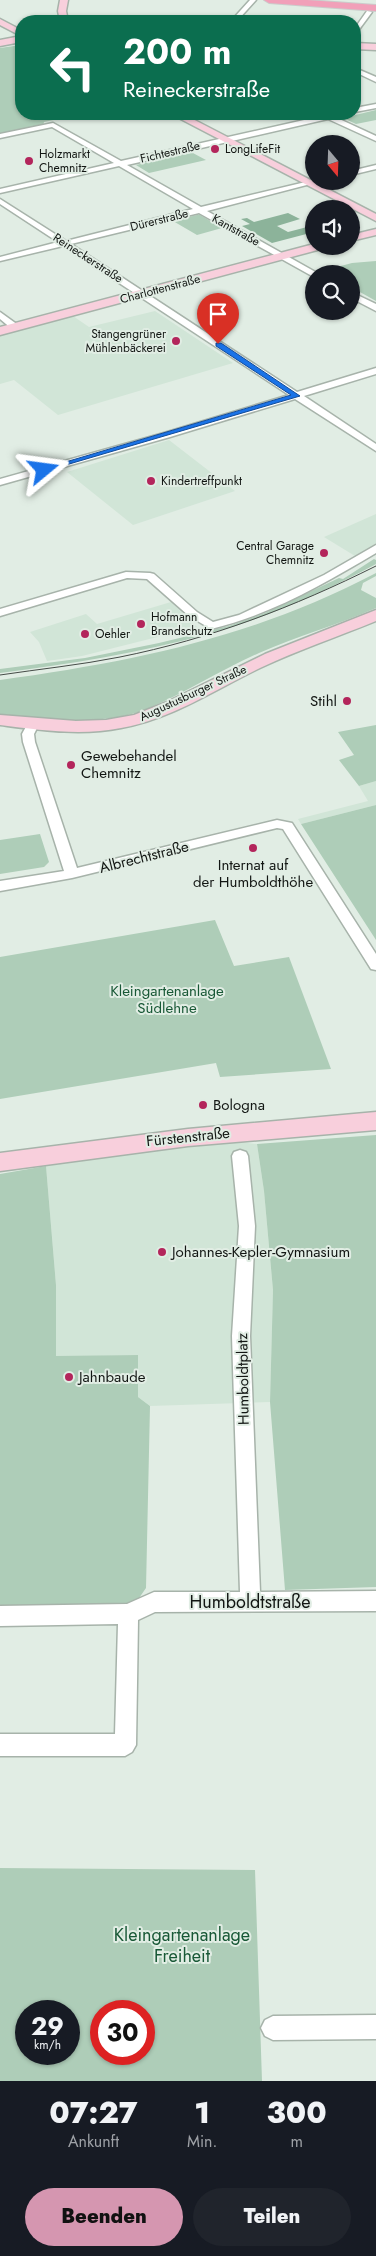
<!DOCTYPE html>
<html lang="de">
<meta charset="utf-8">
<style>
body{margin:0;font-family:Jost,sans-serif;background:#20242c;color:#f1f3f6;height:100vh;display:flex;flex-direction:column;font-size:19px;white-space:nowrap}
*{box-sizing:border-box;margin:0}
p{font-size:16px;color:#9ea1a6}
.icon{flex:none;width:28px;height:28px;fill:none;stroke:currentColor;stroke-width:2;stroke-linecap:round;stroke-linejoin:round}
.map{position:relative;height:2081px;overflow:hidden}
.side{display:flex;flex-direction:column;background:#171b24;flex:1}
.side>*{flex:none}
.banner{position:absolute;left:15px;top:15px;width:346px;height:105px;border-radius:20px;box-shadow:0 1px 4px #0004;background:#0b6e4f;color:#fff;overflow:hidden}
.needle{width:32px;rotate:161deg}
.tools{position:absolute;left:305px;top:135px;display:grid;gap:10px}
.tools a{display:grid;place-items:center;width:55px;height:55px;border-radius:50%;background:#171b24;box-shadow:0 1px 4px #0004;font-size:25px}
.speed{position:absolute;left:15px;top:2000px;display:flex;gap:10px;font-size:25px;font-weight:700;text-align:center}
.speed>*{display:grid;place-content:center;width:65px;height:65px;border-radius:50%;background:#171b24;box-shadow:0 1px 4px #0004;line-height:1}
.speed small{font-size:12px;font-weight:400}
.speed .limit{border:8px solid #d22;background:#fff;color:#111}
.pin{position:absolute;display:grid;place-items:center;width:42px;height:42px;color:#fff;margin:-51px -21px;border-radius:50% 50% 50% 0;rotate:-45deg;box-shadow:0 0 5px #0007}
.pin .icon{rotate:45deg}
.me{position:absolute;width:55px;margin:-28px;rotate:74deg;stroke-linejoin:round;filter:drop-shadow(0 0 4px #0008)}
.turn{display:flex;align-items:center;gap:18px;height:105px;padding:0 25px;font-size:22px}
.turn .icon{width:65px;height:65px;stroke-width:2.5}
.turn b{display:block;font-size:35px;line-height:42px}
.eta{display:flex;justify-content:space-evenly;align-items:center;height:85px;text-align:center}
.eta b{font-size:30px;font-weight:800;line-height:35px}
.cta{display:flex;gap:10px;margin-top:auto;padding:10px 25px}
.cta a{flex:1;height:58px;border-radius:30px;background:#d596b0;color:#111;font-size:20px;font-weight:800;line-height:58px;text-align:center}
.cta a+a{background:#20242c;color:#f1f3f6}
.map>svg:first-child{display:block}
</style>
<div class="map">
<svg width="376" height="2081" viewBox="0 0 376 2081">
<rect width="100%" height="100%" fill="#e1ede4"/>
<path fill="#d1e5d7" d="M155,311l78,52 -175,52 -44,-35 -14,4v-49l73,-19 16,11z
M169,440l66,51 -102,34 -66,-53z
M376,514v31l-21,11 -31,-19z
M171,602l26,25 -115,29 -35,5 -8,-19 -9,-10 56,-18 11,10z
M376,781v24l-75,19 -3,-5 70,-18 -9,-15z
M222,1140l35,4 7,47 9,99 -3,112 -120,4 -12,-9v-42l-82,2v-73l-10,-118z"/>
<path fill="#aecdb8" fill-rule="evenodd" d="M21,45v69h61l-38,8 -1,4 -43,9v-87z
M376,110v10l-20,4 -13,-6z
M191,152l15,8 -57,13 -13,-8z
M197,215h3l22,13 -25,7 -24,-14z
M376,261v40l-25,-14v-13h-24l-5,-3 30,-8z
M374,559l2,1v4c-54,29 -109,54 -168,70 -68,19 -138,30 -208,39v-4l85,-11 74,-15 70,-17 36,-13 74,-35 4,1z
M376,573v3l-13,7 -2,7 15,8v10c-38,17 -79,28 -117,45 -38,17 -74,40 -112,56 -46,18 -99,10 -147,5v-34c136,-19 254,-43 376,-107z
M376,725v56l-17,5 -20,-26 15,-5 -16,-23z
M376,805v135l-75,-116z
M40,834l9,28 -5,5 -44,7v-34z
M215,920l19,46 55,-9 42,112 -111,8 -4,-14 -216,36v-142z
M376,1135v452l-91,3 -15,-188 3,-112 -9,-99 -7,-47z
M46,1166l10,119v71l82,-1v42l12,9 -4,182 -18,26 -128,1v-441z
M0,1868l255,2 7,211h-262zM26,2011h43v43h-43zM101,2011h43v43h-43z"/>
<path fill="#8cb39a" d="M288,213l12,6 -23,7 11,6 23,-6 3,1v5l-42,11 -30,-17 8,-2 -9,-5 6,-1 7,4z"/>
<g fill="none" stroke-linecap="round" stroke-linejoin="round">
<defs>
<path id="street" d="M250,0h6l-19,21h-6z
M367,11l5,1 -17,23v-7z
M355,68l21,9v5l-21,-10z
M376,104v4l-21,4v-4z
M322,114h21l-8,3 41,19v5l-48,-22 -201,46 74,42 113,-27 8,1 -115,30 112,63 -7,2 -113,-63 -128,31 226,148 79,-24v6l-72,22 72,48v7l-81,-52 -125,38 -170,48v-6l164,-46 125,-38 -226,-149 -63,15v-4l58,-15 -58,-38v-5l66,42 127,-32 -74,-43 -119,27v-4l114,-26 -62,-36 -52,11v-4l53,-11 68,38 201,-45z
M376,165v4l-25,6v-4z
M351,292l25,12v7l-25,-13z
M0,312l18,13v4h-6l-12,-10z
M376,545v8c-52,31 -106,62 -165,76l-22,-13 -42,-37 -20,-1 -127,38v-7l126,-37 24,1 4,1 43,38 16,10 26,-7 85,-40z
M33,720l6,4 -5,10 1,8 42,126 200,-48 15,3 84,131v16l-5,-1 -88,-140 -6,-1 -205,50 -72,13v-10l64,-10 -41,-129 -1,-8 7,-13z
M240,1150l6,2 2,4 7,70 -5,110 10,256 116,-1v20l-221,1 -17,8 -2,125 -4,7 -7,4h-125v-22h115l3,-110 -118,2v-20l127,-2 27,-12h86l-8,-256 7,-110 -7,-70 2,-4z
M376,2015v24l-103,1 -8,-4 -4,-8 4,-8 8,-4z"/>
<path id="secondary" d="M60,0h8l-2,11 2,10h-8l-2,-10z
M0,19l21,11v6l-21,-11z
M21,36v6l-21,4v-6z
M355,43l21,1v6l-21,-1z
M171,114h12l193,100v7z
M376,229v6l-25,6v-6z
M314,244v2h13l-2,2 -325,87v-8z
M376,610v11c-39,16 -78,29 -116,47 -46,22 -88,51 -139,60 -40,8 -81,2 -121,-3v-10l76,6 30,-1 28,-5 33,-13 98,-48z
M376,1112v18l-188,16 -188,25v-18l188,-24z"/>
<path id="primary" d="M264,0h43l69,5v6l-107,-8z"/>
</defs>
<use href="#street" stroke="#a7b3aa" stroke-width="3"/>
<use href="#secondary" stroke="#a7b3aa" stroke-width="3"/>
<use href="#primary" stroke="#cbcccb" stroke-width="2"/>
<use href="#street" fill="#fff" fill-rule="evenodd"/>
<use href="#secondary" fill="#f8cfdc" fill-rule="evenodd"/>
<use href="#primary" fill="#f1a0b9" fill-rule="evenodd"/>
<path stroke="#464c48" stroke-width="1" d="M0,675c40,-6 80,-10 120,-18 90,-18 174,-50 256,-91"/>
</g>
<path fill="#1a73e8" stroke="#114b97" d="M216,343h5l79,53 -258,76v-3l249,-74 -75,-49z"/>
<g fill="#b3255b" stroke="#e1ede4" stroke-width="2">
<circle cx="215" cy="149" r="5"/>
<circle cx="29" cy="161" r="5"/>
<circle cx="176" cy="341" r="5"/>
<circle cx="151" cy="481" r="5"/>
<circle cx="324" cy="553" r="5"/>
<circle cx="141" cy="624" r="5"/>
<circle cx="85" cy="634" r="5"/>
<circle cx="347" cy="701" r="5"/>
<circle cx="71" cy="765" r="5"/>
<circle cx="253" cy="848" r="5"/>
<circle cx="203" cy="1105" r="5"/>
<circle cx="162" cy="1252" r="5"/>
<circle cx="69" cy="1377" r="5"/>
</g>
<g text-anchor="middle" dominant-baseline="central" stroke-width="4" stroke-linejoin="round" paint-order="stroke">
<g font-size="12" fill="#121613" stroke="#e1ede4" text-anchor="start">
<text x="225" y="149">LongLifeFit</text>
<text x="39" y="154">Holzmarkt<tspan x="39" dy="14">Chemnitz</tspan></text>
<text x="166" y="334" text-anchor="end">Stangengrüner<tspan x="166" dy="14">Mühlenbäckerei</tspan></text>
<text x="161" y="481">Kindertreffpunkt</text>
<text x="314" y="546" text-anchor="end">Central Garage<tspan x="314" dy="14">Chemnitz</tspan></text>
<text x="151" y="617">Hofmann<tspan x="151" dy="14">Brandschutz</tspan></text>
<text x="95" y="634">Oehler</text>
</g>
<g font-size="12" fill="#121613" stroke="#e1ede4">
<text transform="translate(170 152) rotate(-13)">Fichtestraße</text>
<text transform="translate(159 220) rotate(-14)">Dürerstraße</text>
<text transform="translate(236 230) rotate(29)">Kantstraße</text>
<text transform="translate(88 258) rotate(33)">Reineckerstraße</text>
<text transform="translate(160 289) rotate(-15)">Charlottenstraße</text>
<text transform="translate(193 693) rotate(-25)">Augustusburger Straße</text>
</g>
<g font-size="15" fill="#121613" stroke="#e1ede4" text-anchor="start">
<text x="337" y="701" text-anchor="end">Stihl</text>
<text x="81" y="756">Gewebehandel<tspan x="81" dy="17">Chemnitz</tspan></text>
<text x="253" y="865" text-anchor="middle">Internat auf<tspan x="253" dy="17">der Humboldthöhe</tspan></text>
<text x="213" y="1105">Bologna</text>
<text x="172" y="1252">Johannes-Kepler-Gymnasium</text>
<text x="79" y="1377">Jahnbaude</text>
</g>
<g font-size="15" fill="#121613" stroke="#e1ede4">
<text transform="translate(144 857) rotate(-14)">Albrechtstraße</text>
<text transform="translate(188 1137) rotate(-6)">Fürstenstraße</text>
<text transform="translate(243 1379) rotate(-91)">Humboldtplatz</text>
</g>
<g font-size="15" fill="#185836" stroke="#e1ede4">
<text x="167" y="991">Kleingartenanlage<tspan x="167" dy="17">Südlehne</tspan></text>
</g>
<g font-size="18" fill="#121613" stroke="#e1ede4">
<text x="250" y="1602">Humboldtstraße</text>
</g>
<g font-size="18" fill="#185836" stroke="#e1ede4">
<text x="182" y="1935">Kleingartenanlage<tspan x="182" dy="21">Freiheit</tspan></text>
</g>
</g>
</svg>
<div class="tools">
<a><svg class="needle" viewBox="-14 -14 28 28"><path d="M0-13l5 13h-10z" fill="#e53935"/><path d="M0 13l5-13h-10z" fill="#9ea1a6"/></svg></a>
<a><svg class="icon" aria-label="sound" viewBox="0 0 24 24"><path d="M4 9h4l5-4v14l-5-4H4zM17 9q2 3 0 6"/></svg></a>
<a><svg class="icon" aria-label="search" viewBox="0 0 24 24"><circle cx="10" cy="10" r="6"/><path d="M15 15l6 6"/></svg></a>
</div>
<div class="speed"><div>29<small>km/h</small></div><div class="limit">30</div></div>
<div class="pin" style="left:218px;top:344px;background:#d93025"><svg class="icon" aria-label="arrive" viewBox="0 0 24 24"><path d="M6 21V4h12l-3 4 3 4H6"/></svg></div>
<svg class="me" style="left:44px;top:470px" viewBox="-20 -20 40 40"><path d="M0-17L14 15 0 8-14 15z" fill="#1a73e8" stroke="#fff" stroke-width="4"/></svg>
<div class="banner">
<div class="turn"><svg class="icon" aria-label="left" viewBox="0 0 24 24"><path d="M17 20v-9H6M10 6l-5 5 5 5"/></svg><div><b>200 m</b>Reineckerstraße</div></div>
</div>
</div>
<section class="side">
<div class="eta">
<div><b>07:27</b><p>Ankunft</p></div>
<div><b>1</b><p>Min.</p></div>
<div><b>300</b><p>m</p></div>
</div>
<div class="cta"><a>Beenden</a><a>Teilen</a></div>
</section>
